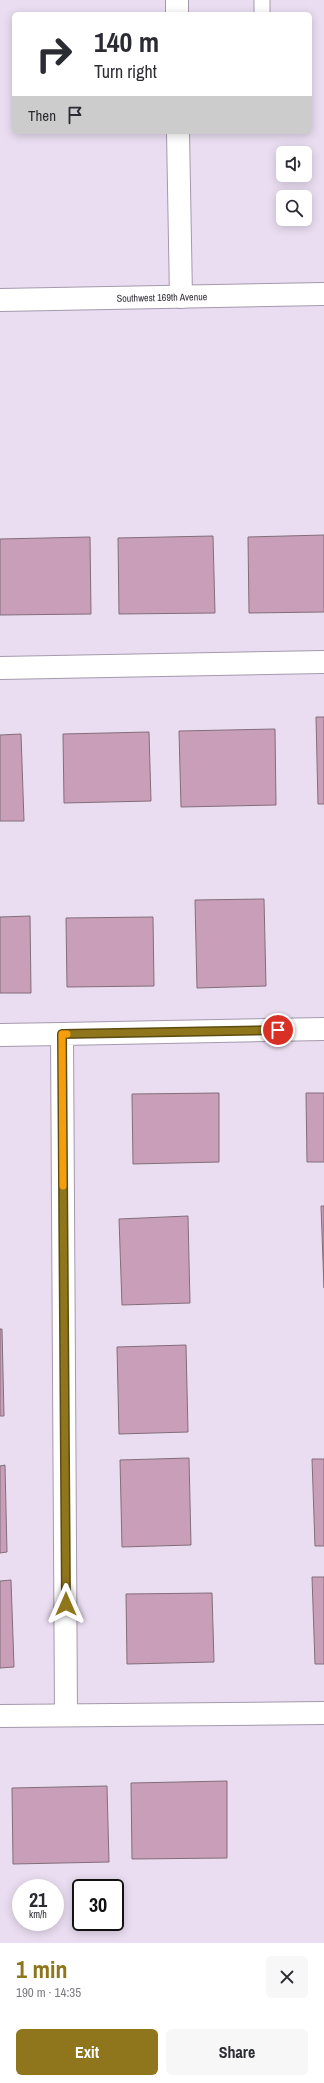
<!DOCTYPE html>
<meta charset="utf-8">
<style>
body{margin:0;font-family:"Archivo Narrow",sans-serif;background:#f7f7f7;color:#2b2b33;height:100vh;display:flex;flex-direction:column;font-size:15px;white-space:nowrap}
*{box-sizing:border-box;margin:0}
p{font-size:13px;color:#7c7c81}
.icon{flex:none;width:22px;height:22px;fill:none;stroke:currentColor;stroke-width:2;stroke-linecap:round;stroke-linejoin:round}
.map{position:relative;height:1943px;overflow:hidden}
.side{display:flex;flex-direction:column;background:#fff;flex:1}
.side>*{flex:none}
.banner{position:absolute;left:12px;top:12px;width:300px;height:122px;border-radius:6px;box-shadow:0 2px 10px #0003;background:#fff;color:#2b2b33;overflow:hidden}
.fabs{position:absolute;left:276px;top:146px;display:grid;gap:8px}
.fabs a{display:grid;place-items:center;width:36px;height:36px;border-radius:6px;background:#fff;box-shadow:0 2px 10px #0003;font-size:20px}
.speed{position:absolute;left:12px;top:1879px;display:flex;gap:8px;font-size:20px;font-weight:700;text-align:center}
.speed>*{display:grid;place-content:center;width:52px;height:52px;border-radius:50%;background:#fff;box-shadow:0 2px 10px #0003;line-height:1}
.speed small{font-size:10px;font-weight:400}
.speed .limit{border:2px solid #111;border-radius:6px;background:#fff;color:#111}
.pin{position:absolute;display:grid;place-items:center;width:34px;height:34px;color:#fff;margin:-17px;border:2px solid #fff;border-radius:50%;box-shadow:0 1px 4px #0007}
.me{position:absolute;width:44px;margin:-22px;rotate:0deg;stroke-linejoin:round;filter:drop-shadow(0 0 3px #0008)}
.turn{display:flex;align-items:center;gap:14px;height:84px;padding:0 16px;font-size:18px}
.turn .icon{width:52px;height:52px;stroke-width:2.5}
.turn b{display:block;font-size:28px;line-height:34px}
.then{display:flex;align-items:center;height:38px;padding:0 16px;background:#0003;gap:8px;font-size:15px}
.round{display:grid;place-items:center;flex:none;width:42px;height:42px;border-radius:6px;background:#f7f7f7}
.summary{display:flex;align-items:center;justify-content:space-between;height:68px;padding:0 16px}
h1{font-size:24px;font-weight:700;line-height:30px;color:#8f751b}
.cta{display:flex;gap:8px;margin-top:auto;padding:8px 16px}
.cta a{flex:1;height:46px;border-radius:6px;background:#8f751b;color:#fff;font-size:16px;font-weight:700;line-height:46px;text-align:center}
.cta a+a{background:#f7f7f7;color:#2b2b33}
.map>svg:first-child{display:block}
</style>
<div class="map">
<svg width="324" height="1943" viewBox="0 0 324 1943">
<rect width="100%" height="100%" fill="#eaddf1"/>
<path fill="#c99eb9" stroke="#826e7a" d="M324,535v77l-75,1 -1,-76z
M213,536l2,77 -96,1 -1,-76z
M90,537l1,77 -91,1v-76z
M316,717h8v87h-6z
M275,729l1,76 -95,2 -2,-76z
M149,732l2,69 -87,2 -1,-69z
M21,734l3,87h-24v-86z
M264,899l2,87 -69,2 -2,-88z
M30,916l1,77h-31v-76z
M153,917l1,69 -87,1 -1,-69z
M219,1093v69l-86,2 -1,-70z
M306,1093h18v69h-17z
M321,1206h3v82z
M188,1216l2,87 -68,2 -3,-86z
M0,1329h2l2,87h-4z
M186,1345l2,87 -69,2 -2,-87z
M189,1458l2,87 -69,2 -2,-87z
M312,1459h12v87h-9z
M5,1465l2,87 -7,1v-87z
M312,1577h12v87h-9z
M11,1580l3,87 -14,1v-87z
M212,1593l2,69 -87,2 -1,-70z
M227,1781v77l-95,1 -1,-76z
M107,1786l2,76 -96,2 -1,-76z"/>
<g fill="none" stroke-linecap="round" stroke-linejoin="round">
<defs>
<path id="service" d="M262,14v-14"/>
<g id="minor">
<path d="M177,0v14"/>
<path d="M178,132l3,165"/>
<path id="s1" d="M0,300l324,-6"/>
<path d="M0,668l324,-6"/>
<path d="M0,1035l62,-1"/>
<path d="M66,1714l-4,-680 262,-5"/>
<path d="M0,1716l324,-3"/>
</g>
</defs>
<use href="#service" stroke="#a599ac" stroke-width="17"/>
<use href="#minor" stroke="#a599ac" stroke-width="24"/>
<use href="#service" stroke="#fff" stroke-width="15"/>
<use href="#minor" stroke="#fff" stroke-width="22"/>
</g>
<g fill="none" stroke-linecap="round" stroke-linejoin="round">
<defs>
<path id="route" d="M66,1604l-4,-570 216,-4"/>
</defs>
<use href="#route" stroke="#5d4c12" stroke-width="10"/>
<use href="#route" stroke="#8f751b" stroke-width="7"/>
<path stroke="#f59e0b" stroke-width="7" d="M63,1186l-1,-152h5"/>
</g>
<g text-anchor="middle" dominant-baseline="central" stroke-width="3.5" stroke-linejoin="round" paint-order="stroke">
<g font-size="10" fill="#353038" stroke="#eaddf1">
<text stroke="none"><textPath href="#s1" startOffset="162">Southwest 169th Avenue</textPath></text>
</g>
</g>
</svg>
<div class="fabs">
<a><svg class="icon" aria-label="sound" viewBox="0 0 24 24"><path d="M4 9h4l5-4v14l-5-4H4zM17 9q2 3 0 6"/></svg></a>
<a><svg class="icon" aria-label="search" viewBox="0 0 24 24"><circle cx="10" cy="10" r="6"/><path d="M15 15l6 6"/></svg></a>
</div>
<div class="speed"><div>21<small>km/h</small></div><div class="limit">30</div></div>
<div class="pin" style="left:278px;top:1030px;background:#d93025"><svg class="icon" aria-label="arrive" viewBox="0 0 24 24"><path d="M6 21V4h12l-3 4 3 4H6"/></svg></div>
<svg class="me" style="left:66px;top:1604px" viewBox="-20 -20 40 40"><path d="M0-17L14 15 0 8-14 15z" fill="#8f751b" stroke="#fff" stroke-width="4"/></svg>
<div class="banner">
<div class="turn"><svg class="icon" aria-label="right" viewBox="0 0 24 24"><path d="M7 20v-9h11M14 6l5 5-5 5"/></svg><div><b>140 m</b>Turn right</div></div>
<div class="then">Then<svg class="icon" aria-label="arrive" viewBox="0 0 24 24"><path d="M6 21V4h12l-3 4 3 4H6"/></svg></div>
</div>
</div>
<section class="side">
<div class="summary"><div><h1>1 min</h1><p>190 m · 14:35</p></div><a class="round"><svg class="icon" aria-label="close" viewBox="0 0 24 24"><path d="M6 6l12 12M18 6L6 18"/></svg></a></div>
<div class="cta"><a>Exit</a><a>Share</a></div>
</section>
